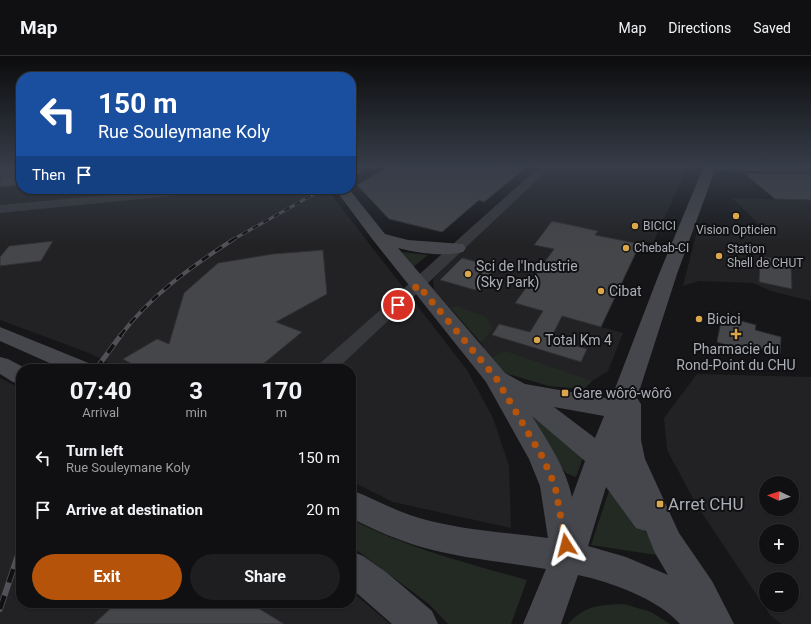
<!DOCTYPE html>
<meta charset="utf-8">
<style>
body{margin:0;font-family:Roboto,sans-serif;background:#1e1e20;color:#f1f3f6;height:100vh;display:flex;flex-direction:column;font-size:15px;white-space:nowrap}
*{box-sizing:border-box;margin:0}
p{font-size:13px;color:#9c9d9f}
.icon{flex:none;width:22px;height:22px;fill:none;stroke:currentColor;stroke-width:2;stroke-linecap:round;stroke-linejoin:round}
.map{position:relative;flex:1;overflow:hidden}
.panel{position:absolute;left:16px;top:308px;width:340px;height:244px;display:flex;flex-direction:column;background:#101012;border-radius:16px;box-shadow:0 1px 3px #0004,0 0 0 1px #303032}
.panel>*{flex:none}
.banner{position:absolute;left:16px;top:16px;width:340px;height:122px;border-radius:16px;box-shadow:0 1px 3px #0004,0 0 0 1px #303032;background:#1a4fa0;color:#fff;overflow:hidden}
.needle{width:26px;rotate:274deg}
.fabs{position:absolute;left:759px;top:420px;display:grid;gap:8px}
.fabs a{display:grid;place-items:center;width:40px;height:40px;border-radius:50%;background:#101012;box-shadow:0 1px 3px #0004,0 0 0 1px #303032;font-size:20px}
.pin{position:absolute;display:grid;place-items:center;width:34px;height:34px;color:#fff;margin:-17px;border:2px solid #fff;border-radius:50%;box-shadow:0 1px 4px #0007}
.me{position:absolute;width:44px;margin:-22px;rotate:351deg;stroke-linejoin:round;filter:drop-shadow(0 0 3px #0008)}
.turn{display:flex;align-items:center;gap:14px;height:84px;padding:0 16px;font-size:18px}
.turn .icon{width:52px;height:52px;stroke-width:2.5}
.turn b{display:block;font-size:28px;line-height:34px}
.then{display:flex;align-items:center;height:38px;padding:0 16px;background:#0003;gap:8px;font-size:15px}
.eta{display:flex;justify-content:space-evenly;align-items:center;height:68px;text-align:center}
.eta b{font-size:24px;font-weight:700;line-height:28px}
.primary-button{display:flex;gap:8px;margin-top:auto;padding:8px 16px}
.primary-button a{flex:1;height:46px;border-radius:24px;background:#b45309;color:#fff;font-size:16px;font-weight:700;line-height:46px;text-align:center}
.primary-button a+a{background:#1e1e20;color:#f1f3f6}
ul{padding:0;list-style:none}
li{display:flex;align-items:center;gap:12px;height:52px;padding:0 16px}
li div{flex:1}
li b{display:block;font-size:15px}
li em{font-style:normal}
header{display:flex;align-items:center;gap:24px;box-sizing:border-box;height:56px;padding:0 20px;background:#101012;border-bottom:1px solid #303032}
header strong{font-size:19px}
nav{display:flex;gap:22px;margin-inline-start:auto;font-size:14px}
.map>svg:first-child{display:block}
</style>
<header>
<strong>Map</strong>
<nav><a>Map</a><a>Directions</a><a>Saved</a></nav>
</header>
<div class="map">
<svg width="811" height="568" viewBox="0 0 811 568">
<rect width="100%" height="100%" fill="#161618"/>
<path fill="#222224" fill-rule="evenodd" d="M0,110h21v23h306l140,181 26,48 16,48 2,62 -118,-26 -42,-21v-112h-230l-32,-16 -89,-33z
M351,110h26l-26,13z
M554,110h134l-35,77 -12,-2 -40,86 22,6 -15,38 -16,10 -8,8 -35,-3 -59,-27 -9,-16 -47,-53 -1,-11 69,-68 32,-30z
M732,142l79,2v101l-40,-10 -18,-8 -54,-2 -16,5 15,-59h64z
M697,318l114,3v247h-30l-11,-9 -74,-111 -29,-54 -3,-32zM766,427h26v26h-26zM766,475h26v26h-26zM766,523h26v26h-26z
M0,322l21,11v214h330v-12l39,33h-390z"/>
<path fill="#232a23" d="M402,196l26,3 -15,12z
M457,250l29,11 7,11 -12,15 -30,-35z
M505,295l87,30 -8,8 -35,-3 -51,-15 -8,-12z
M520,351l64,48 -8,22 -10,-4 -51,-63z
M611,429l52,71 -72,-11z
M351,463c53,28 118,45 176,61l-16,44h-63l-19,-20 -78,-58z
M624,548l27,8 19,12h-102c17,-19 32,-19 56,-20z"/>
<path fill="#45464a" stroke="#303033" d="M0,110h21v19l-21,2z
M389,110h139l-44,36 -5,-2 -37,32 -53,-13 -32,-34z
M744,117l67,1v26l-36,-1z
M552,165l46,10 -3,4 45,9 -39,83 -39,-11 -11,22 36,11 -6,13 -89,-27 7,-11 31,8 13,-21 -28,-8 39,-54 -20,-4z
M53,185l-12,20 -41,5v-9l9,-11z
M323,194l4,44 -51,28 26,10 -45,37h-116l-18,-10 34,-20 12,5 15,-51 34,-30 55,-9z
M764,201l27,5 1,27 -33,-7 1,-21 4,1z
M462,202l34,9 -21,23 -35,-10z
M722,260l34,9 -1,5 26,7 -1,17 -32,-9 -1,6 -30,-9z
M116,547h134l34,21h-190z"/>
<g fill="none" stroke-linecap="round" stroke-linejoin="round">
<path fill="#37383c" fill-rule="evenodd" d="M541,110h11l-215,203h-22l3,-4c75,-65 147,-134 223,-199z
M173,133h42l-2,2 -4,1 -209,21v-8z"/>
<path fill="#46474c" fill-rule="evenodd" d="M704,110h107v7l-96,-3 -38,104 -40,124 4,6v36l4,19 34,74 33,48 22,43h-54c-22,-25 -69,-42 -102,-49l-17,49h-38l23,-55c-40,-7 -81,-10 -121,-21 -26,-7 -50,-18 -74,-30v-28c22,8 42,20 65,27 42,13 88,15 132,21l-8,-52 -11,-27 -43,-77 -113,-142 -38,-51h14l36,45 23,6 55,4 3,4 -3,4c-20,5 -45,1 -65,-4l107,125 20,11 86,15 48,-125zM554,351l50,9 -9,22zM532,360l53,45 -13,36c-6,-29 -24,-55 -40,-81zM606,431l30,41 10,3 9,22 13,22 -42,-18 -38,-11z
M0,271l91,37 4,5h-32l-63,-28z
M0,301l8,2 19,10h-6v15l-8,-2 -13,-8z
M351,495l12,5 23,16 46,39 6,13h-46l-41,-36z"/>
<defs>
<path id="rail-far3" d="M351,119l18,-9
M232,184l91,-51"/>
<path id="rail-far2" d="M120,280c31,-41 72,-70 114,-97"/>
<path id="rail-far1" d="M96,313l25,-34"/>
<path id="rail" d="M0,553l21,-63"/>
</defs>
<use href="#rail-far3" stroke="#515257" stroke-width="3"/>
<use href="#rail-far2" stroke="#515257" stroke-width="4"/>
<use href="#rail-far1" stroke="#515257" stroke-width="5"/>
<use href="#rail" stroke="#515257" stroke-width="6"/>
<use href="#rail-far3" stroke="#111113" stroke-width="2" stroke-dasharray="6" stroke-linecap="butt"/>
<use href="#rail-far2" stroke="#111113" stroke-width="2.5" stroke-dasharray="8" stroke-linecap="butt"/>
<use href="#rail-far1" stroke="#111113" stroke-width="3.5" stroke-dasharray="10" stroke-linecap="butt"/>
<use href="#rail" stroke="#111113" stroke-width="4.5" stroke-dasharray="14" stroke-linecap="butt"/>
</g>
<linearGradient id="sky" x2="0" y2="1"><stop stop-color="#0c0c0d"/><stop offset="0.58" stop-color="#363c48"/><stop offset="1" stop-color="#363c48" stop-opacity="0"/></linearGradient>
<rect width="811" height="190" fill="url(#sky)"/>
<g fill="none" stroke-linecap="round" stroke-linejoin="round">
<path stroke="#b45309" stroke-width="7" stroke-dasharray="0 12.6" d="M398,249l20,-20 78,93 47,80 12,28 11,59"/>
</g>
<g fill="#dca74a" stroke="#111113" stroke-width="1.5">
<circle cx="736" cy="160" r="4"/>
<circle cx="635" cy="170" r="4"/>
<circle cx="626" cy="192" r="4"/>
<circle cx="719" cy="200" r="4"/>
<circle cx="468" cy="218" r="4"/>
<circle cx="601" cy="235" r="4"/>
<circle cx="699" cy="263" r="4"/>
<path d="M734 272h4v4h4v4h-4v4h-4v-4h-4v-4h4z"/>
<circle cx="537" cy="284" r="4"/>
<rect x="561" y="333" width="8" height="8" rx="2"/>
<rect x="656" y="444" width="8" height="8" rx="2"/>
</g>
<g text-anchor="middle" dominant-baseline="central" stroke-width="4" stroke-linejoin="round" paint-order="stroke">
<g font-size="12" fill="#aaaeb6" stroke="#111113" text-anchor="start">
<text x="643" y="170">BICICI</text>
<text x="736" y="174" text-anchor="middle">Vision Opticien</text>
<text x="634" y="192">Chebab-CI</text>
<text x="727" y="193">Station<tspan x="727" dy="14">Shell de CHUT</tspan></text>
</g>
<g font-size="14" fill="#aaaeb6" stroke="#111113" text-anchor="start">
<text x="476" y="210">Sci de l'Industrie<tspan x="476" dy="16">(Sky Park)</tspan></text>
<text x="609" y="235">Cibat</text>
<text x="707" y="263">Bicici</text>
<text x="545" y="284">Total Km 4</text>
<text x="736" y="293" text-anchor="middle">Pharmacie du<tspan x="736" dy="16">Rond-Point du CHU</tspan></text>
<text x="573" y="337">Gare wôrô-wôrô</text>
</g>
<g font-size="17" fill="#aaaeb6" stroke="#111113" text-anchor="start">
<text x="668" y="448">Arret CHU</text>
</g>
</g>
</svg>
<div class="fabs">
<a><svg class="needle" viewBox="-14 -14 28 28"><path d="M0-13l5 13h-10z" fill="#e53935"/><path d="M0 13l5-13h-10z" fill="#9c9d9f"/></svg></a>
<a>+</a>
<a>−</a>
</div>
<div class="pin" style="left:398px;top:249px;background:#d93025"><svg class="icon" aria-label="arrive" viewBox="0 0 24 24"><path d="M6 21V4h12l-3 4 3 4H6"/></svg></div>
<svg class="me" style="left:566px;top:489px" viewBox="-20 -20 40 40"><path d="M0-17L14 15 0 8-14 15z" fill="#b45309" stroke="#fff" stroke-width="4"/></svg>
<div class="banner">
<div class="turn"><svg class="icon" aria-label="left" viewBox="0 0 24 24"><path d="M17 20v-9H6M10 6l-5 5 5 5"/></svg><div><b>150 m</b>Rue Souleymane Koly</div></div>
<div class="then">Then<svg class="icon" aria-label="arrive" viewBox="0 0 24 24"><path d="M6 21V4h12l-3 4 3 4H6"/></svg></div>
</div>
<section class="panel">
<div class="eta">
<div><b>07:40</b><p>Arrival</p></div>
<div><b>3</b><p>min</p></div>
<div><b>170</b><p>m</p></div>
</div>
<ul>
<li><svg class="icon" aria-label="left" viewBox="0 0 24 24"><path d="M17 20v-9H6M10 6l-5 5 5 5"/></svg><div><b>Turn left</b><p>Rue Souleymane Koly</p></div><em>150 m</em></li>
<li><svg class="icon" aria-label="arrive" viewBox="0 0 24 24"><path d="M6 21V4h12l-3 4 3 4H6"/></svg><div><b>Arrive at destination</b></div><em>20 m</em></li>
</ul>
<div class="primary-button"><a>Exit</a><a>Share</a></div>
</section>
</div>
